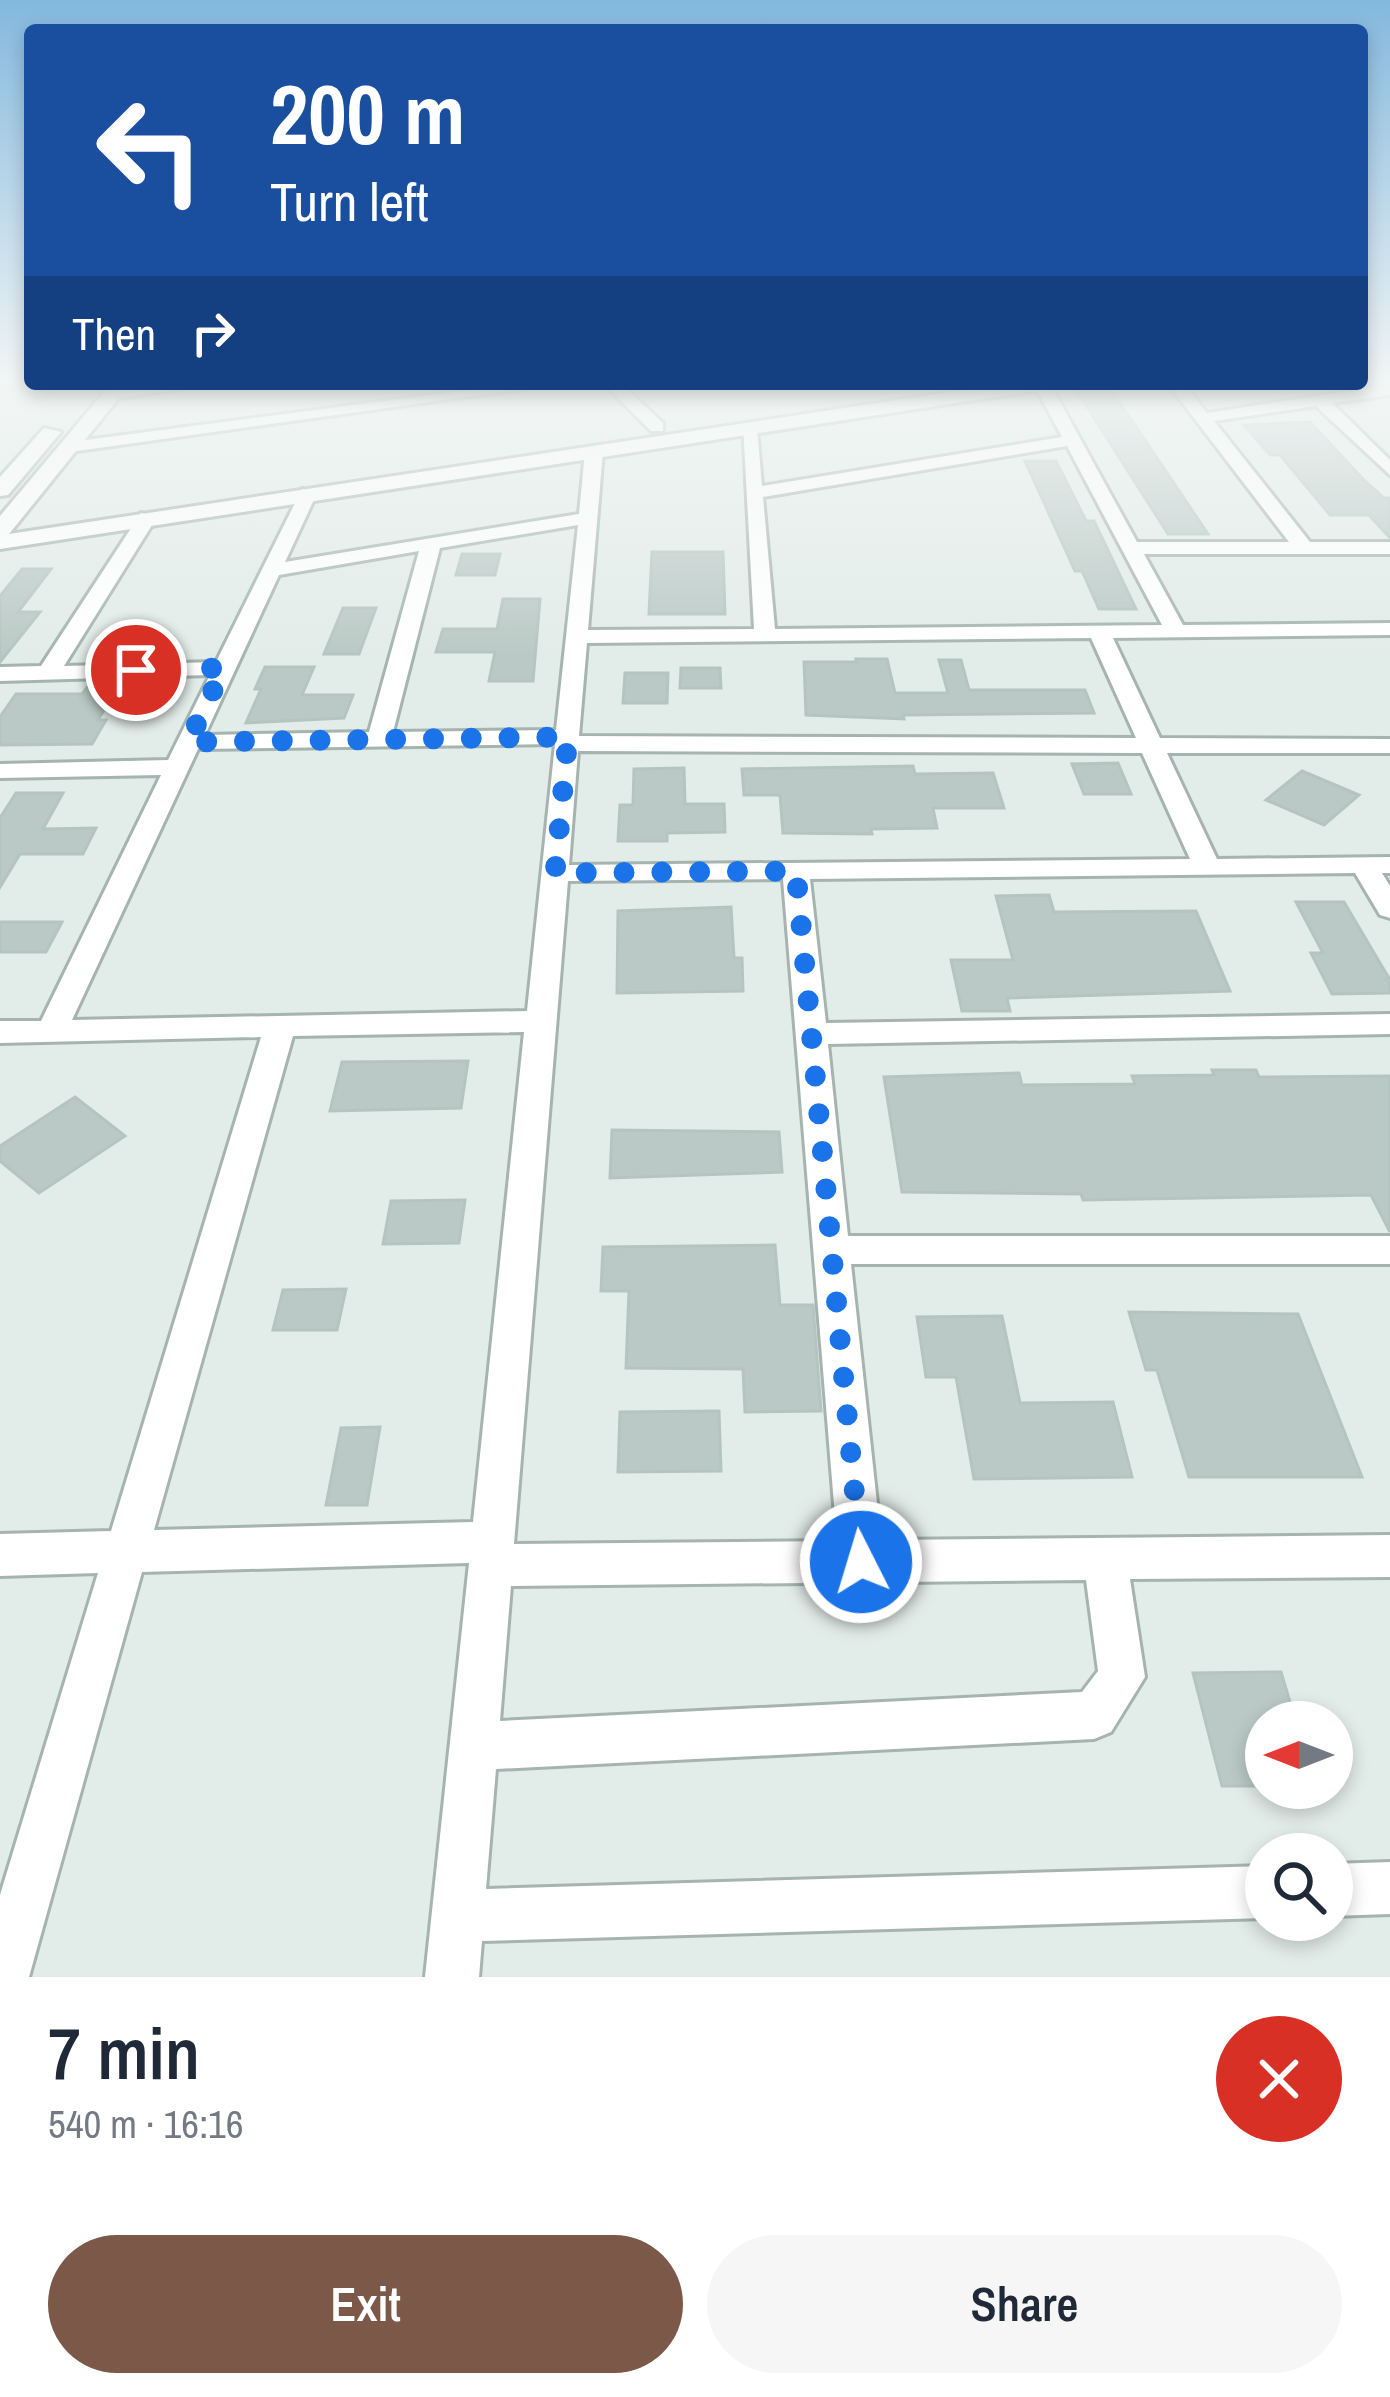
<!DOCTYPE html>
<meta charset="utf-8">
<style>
body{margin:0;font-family:"Archivo Narrow",sans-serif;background:#f6f6f7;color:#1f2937;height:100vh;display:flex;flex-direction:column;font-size:45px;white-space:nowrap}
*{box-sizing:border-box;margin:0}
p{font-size:39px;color:#747a83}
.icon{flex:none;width:66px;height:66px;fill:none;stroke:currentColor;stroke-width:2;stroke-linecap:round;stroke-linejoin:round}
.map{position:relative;height:1977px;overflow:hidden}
.drawer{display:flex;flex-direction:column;background:#fff;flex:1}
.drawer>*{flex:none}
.top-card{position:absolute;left:24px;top:24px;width:1344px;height:366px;border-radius:12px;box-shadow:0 6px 18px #0003;background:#1a4fa0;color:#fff;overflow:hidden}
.needle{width:78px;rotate:270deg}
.buttons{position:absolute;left:1245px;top:1701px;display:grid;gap:24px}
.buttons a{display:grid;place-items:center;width:108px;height:108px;border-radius:50%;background:#fff;box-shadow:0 6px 18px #0003;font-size:60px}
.pin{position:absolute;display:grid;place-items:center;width:102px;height:102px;color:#fff;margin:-51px;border:6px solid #fff;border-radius:50%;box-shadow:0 3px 12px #0007}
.me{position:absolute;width:132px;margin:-66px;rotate:355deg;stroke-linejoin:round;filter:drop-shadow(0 0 9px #0008)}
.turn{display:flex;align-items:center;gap:42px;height:252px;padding:0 48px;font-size:54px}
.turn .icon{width:156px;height:156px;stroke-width:2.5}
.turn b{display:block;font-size:84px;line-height:102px}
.then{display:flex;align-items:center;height:114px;padding:0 48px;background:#0003;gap:24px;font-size:45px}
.round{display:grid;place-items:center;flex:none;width:126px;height:126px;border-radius:63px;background:#f6f6f7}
.head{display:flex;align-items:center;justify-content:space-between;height:204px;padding:0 48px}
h1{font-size:72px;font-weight:600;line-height:90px}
.cta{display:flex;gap:24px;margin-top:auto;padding:24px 48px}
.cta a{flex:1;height:138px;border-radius:72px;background:#7c5849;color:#fff;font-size:48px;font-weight:600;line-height:138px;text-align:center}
.cta a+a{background:#f6f6f7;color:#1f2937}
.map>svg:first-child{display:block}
</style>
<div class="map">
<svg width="1390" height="1977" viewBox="0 0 1390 1977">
<rect width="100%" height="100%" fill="#e2ece8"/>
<path fill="#bac9c5" stroke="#b4c5c0" stroke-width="3" d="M1075,388h35l98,146h-40z
M1310,422l53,57 21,19h6v40l-21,-23h-39l-50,-60h-10l-26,-30z
M1025,461h31l30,60h8l42,88h-37l-17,-38h-7z
M652,552h71l2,62h-76z
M462,554h38l-5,21h-39z
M22,569h29l-33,43h22l-40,50v-66z
M503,599h37l-7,82h-44l6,-29h-59l7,-23h54z
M343,608h33l-17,46h-35z
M856,659h31l8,34h53l-9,-33h22l8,30h116l9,23 -191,2 1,4 -98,-4 -2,-53h53z
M265,667h49l-12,28h51l-9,23 -98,5 15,-34h-6z
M681,668h39l1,20h-41z
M625,673h43l-1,30h-44z
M87,687h31l-20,33h8l-14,24 -92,1v-28l16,-23h66z
M1118,763l13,31h-47l-12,-30z
M913,766l2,8 78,-1 11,35h-71l4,20 -66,1 1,5 -89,-1 -3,-38h-36l-2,-26z
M684,768l1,36h39l1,28 -58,1v8h-49l2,-36h13l1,-36z
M1302,771l57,24 -35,30 -58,-25z
M16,793h47l-20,36 53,-1 -13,26h-63l-20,33v-69z
M1049,895l5,17 142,-1 34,80 -223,7 3,13h-48l-11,-51h62l-17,-64z
M1296,902h48l46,78v13l-58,1 -21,-41h12z
M731,907l3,51h8l1,33 -126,2 1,-82z
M0,922h62l-16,30h-46z
M468,1061l-7,47 -131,3 12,-49z
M1212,1070h44l3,7 131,-1v156l-19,-37 -288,5 -2,-6 -179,-2 -18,-115 135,-4 3,12 113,-1 -3,-8 82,-1z
M75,1097l50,39 -86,57 -39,-32v-15z
M612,1130l167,2 3,40 -172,6z
M465,1200l-6,43 -76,1 8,-43z
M775,1245l5,60h33l8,106 -76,1 -2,-43 -117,-1 3,-77h-28l2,-44z
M346,1289l-9,41h-64l10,-40z
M1129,1312l169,2 64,163h-173l-32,-107h-11z
M1002,1316l18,87 93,-1 19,75 -158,2 -18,-102h-30l-9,-60z
M719,1411l2,60 -103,1 2,-60z
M380,1427l-13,78h-41l15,-77z
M1281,1672l15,50h-30v64h-44l-29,-113z"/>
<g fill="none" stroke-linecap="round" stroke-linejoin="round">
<defs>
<path id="minor" d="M160,384h50l-98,15 -8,-5z
M514,384h44l-488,68 -9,-5 9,-5z
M604,384h17l42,39v8h-12z
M1034,384h16l87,158h152l-121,-158h16l23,29 183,-28v10l-58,8 58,57v15l-74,-69 -102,15 96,121h80v12h-246l39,71 207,-2v12l-277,3 47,100 230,1v14h-223l50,106 173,-2v16h-8l8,13v32l-10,-3 -25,-42 -545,6 16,144 564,-9v20l-562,10 20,192h542v28h-539l30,276 509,-5v42l-260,2 15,98 -34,55 -17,7 -598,30 -10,120 780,-23v52l-784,23 -3,36h-54l44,-414 -327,9 -113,405h-29v-82l98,-322 -98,3v-42l111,-3 150,-494 -261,6v-22h41l120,-246 -161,3v-14l168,-4 42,-85 -210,6v-14l41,-1 100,-153 16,4 -93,149 152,-4 86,-173 15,4 -32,69 294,-48 6,-63 9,-5 9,5 -15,179 166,-1 -11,-205 14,4 5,58 300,-49zM1067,446l95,179 -387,4 -12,-132zM578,525l-22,205 -163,2 47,-184zM419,551l-50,181 -164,3 74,-160zM1091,638l45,100 -557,-2 8,-93zM555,744l-28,267 -455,9 126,-271zM578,751l564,2 48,106 -621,6zM783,879l54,662 -323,3 54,-663zM524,1032l-51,490 -319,8 139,-494zM1086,1580l12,91 -16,21 -582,29 11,-135z
M1390,1862v52l-58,2v-52z"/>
<path id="tertiary" d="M111,384h19l-121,150 995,-150h46l-9,6 -1041,159v-33z
M44,428l17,4 -53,63 -8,1v-19z"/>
</defs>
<use href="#minor" stroke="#a5b4b0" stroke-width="6"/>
<use href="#tertiary" stroke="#a5b4b0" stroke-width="6"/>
<use href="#minor" fill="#fff" fill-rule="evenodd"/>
<use href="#tertiary" fill="#fff" fill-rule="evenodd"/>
</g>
<linearGradient id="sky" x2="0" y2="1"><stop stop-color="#83b8de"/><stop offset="0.58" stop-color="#f2f6f5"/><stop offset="1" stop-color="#f2f6f5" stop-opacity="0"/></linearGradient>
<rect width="1390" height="658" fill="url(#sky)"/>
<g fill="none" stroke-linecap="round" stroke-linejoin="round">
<path stroke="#1a73e8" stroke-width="21" stroke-dasharray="0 37.8" d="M136,670l88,-2 -36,74 380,-5 -13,136 241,-2 65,691"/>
</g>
</svg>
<div class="buttons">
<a><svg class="needle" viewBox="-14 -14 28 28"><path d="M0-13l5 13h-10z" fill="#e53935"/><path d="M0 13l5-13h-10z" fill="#747a83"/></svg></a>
<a><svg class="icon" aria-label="search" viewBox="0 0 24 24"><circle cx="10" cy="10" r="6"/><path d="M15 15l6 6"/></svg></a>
</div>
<div class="pin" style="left:136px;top:670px;background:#d93025"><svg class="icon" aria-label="arrive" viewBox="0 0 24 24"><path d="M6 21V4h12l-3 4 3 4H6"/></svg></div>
<svg class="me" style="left:861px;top:1562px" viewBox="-20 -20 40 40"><circle r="17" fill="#1a73e8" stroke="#fff" stroke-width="3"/><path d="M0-11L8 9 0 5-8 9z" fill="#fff"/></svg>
<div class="top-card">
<div class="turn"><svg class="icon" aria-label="left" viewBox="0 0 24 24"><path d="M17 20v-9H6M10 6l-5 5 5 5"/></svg><div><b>200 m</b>Turn left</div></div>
<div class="then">Then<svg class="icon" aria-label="right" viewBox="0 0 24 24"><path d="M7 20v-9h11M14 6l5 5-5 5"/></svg></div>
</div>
</div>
<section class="drawer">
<div class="head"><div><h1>7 min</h1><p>540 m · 16:16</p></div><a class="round" style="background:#d93025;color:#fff"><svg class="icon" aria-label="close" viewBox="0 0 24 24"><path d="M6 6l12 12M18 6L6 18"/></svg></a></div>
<div class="cta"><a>Exit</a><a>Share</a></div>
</section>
